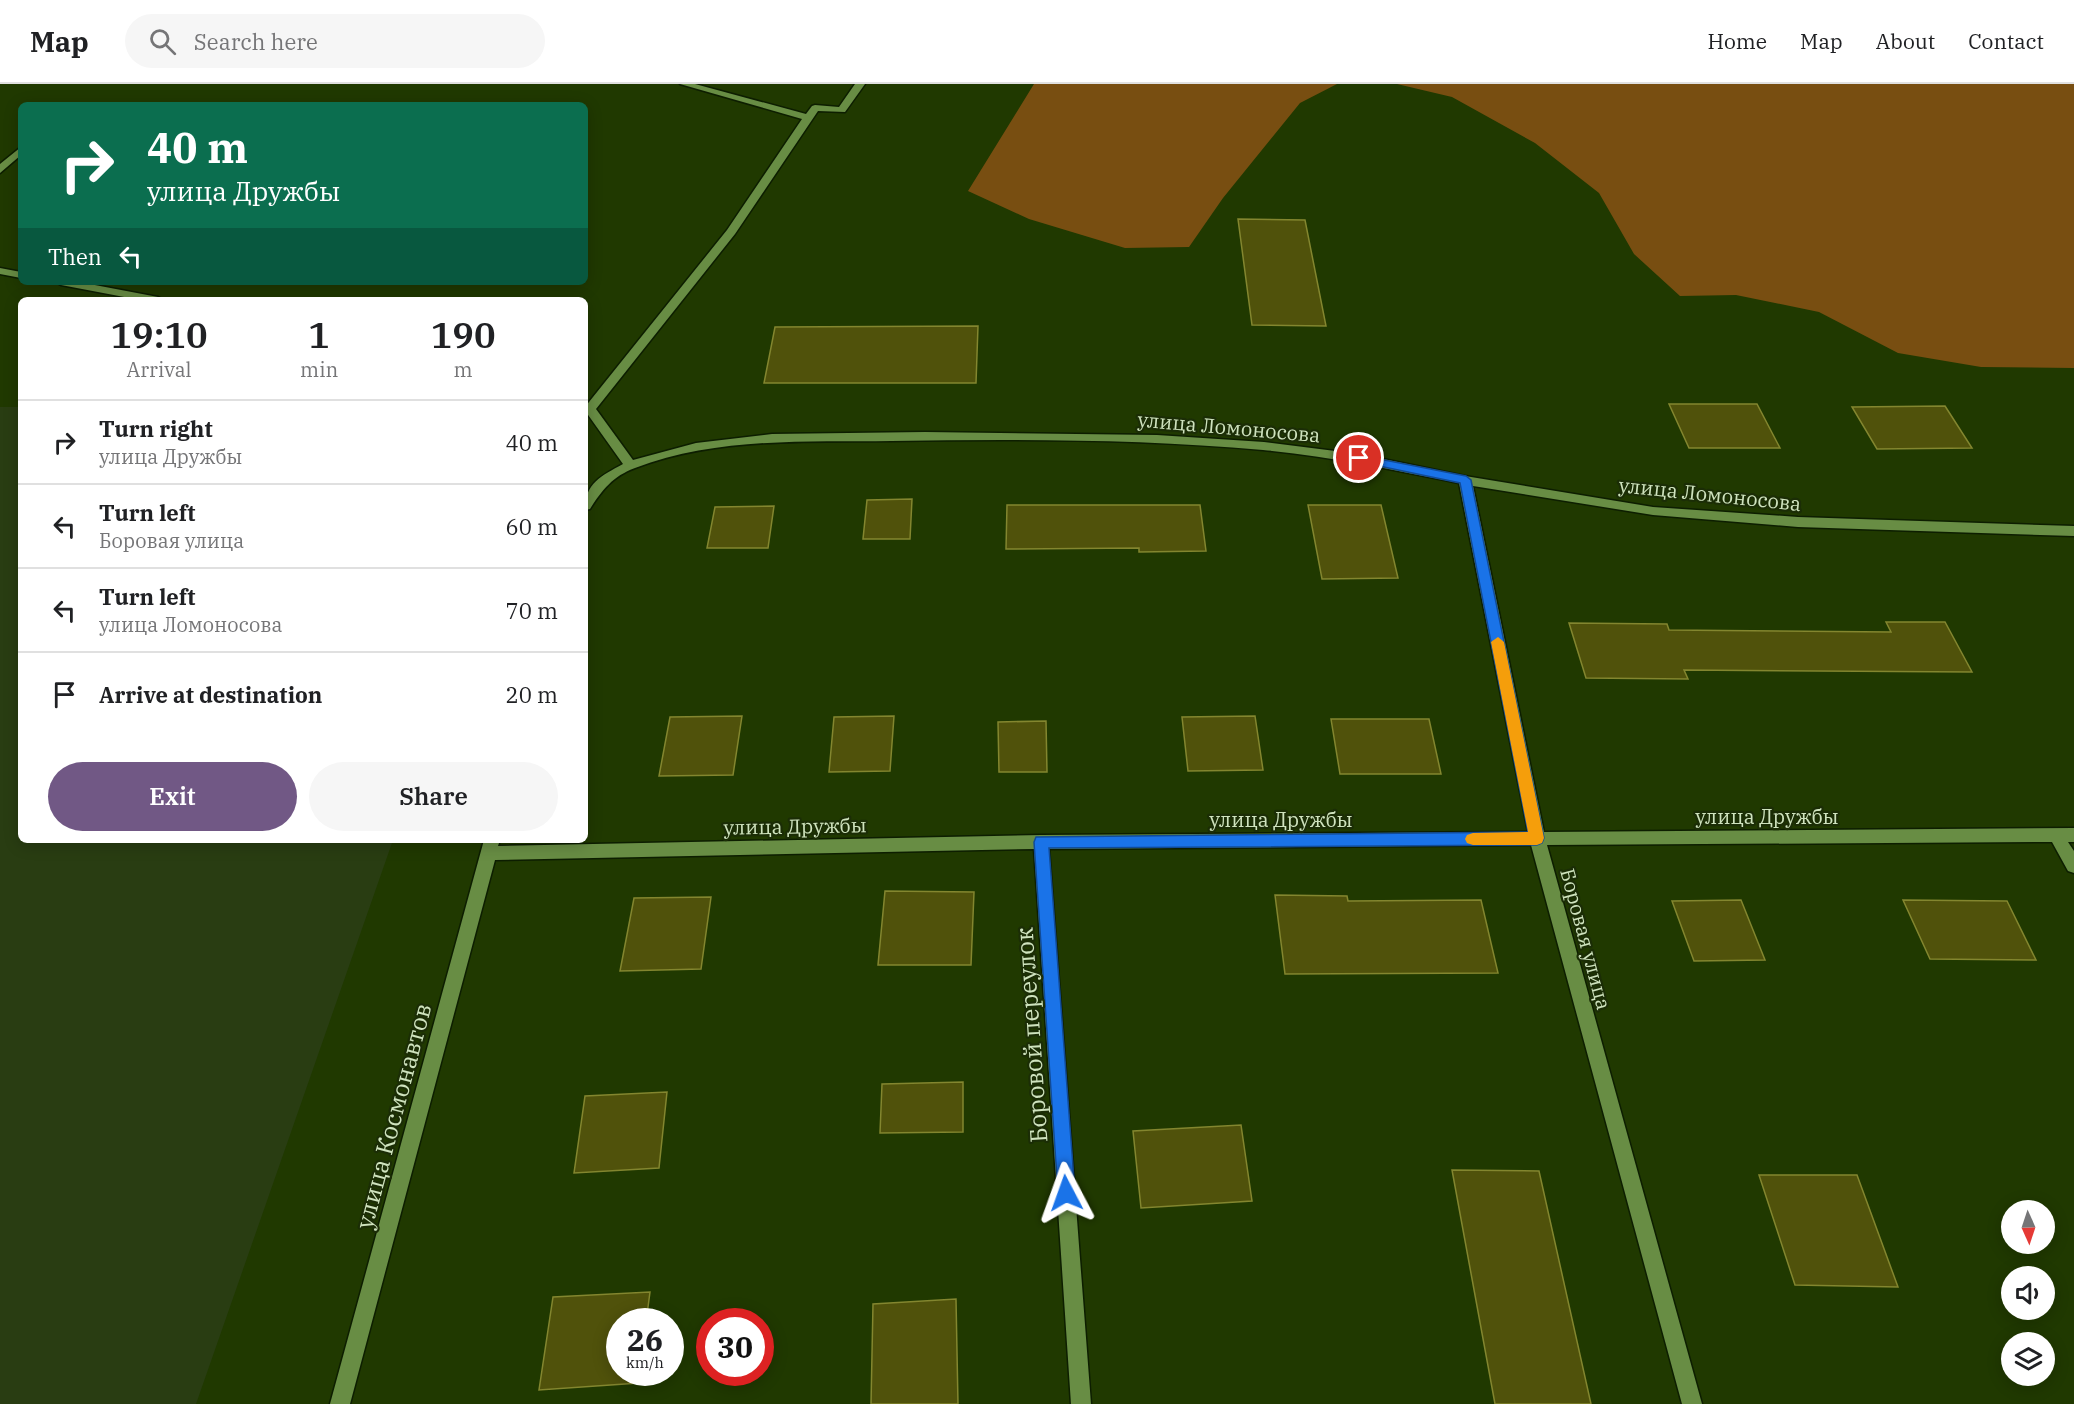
<!DOCTYPE html>
<meta charset="utf-8">
<style>
body{margin:0;font-family:"IBM Plex Serif",serif;background:#f6f6f6;color:#202124;height:100vh;display:flex;flex-direction:column;font-size:22px;white-space:nowrap}
*{box-sizing:border-box;margin:0}
p{font-size:20px;color:#757577}
.icon{flex:none;width:33px;height:33px;fill:none;stroke:currentColor;stroke-width:2;stroke-linecap:round;stroke-linejoin:round}
.map{position:relative;flex:1;overflow:hidden}
.details{position:absolute;left:18px;top:213px;width:570px;height:546px;display:flex;flex-direction:column;background:#fff;border-radius:9px;box-shadow:0 3px 15px #0003}
.details>*{flex:none}
.banner{position:absolute;left:18px;top:18px;width:570px;height:183px;border-radius:9px;box-shadow:0 3px 15px #0003;background:#0b6e4f;color:#fff;overflow:hidden}
.needle{width:39px;rotate:177deg}
.buttons{position:absolute;left:2001px;top:1116px;display:grid;gap:12px}
.buttons a{display:grid;place-items:center;width:54px;height:54px;border-radius:50%;background:#fff;box-shadow:0 3px 15px #0003;font-size:30px}
.speed{position:absolute;left:606px;top:1224px;display:flex;gap:12px;font-size:30px;font-weight:700;text-align:center}
.speed>*{display:grid;place-content:center;width:78px;height:78px;border-radius:50%;background:#fff;box-shadow:0 3px 15px #0003;line-height:1}
.speed small{font-size:15px;font-weight:400}
.speed .limit{border:9px solid #d22;background:#fff;color:#111}
.pin{position:absolute;display:grid;place-items:center;width:51px;height:51px;color:#fff;margin:-26px;border:3px solid #fff;border-radius:50%;box-shadow:0 2px 6px #0007}
.me{position:absolute;width:66px;margin:-33px;rotate:356deg;stroke-linejoin:round;filter:drop-shadow(0 0 4px #0008)}
.turn{display:flex;align-items:center;gap:21px;height:126px;padding:0 30px;font-size:27px}
.turn .icon{width:78px;height:78px;stroke-width:2.5}
.turn b{display:block;font-size:42px;line-height:51px}
.then{display:flex;align-items:center;height:57px;padding:0 30px;background:#0003;gap:12px;font-size:22px}
.eta{display:flex;justify-content:space-evenly;align-items:center;height:102px;text-align:center}
.eta b{font-size:36px;font-weight:600;line-height:42px}
.button{display:flex;gap:12px;margin-top:auto;padding:12px 30px}
.button a{flex:1;height:69px;border-radius:36px;background:#715885;color:#fff;font-size:24px;font-weight:600;line-height:69px;text-align:center}
.button a+a{background:#f6f6f6;color:#202124}
ul{padding:0;list-style:none}
li{display:flex;align-items:center;gap:18px;height:84px;padding:0 30px;border-top:2px solid #e0e0e0}
li div{flex:1}
li b{display:block;font-size:22px}
li em{font-style:normal}
header{display:flex;align-items:center;gap:36px;box-sizing:border-box;height:84px;padding:0 30px;background:#fff;border-bottom:2px solid #e0e0e0}
header strong{font-size:28px}
nav{display:flex;gap:33px;margin-inline-start:auto;font-size:21px}
.search{width:420px;height:54px;background:#f6f6f6;display:flex;align-items:center;gap:15px;box-sizing:border-box;padding:0 21px;border-radius:33px;color:#757577;font-size:22px}
.map>svg:first-child{display:block}
</style>
<header>
<strong>Map</strong>
<div class="search"><svg class="icon" aria-label="search" viewBox="0 0 24 24"><circle cx="10" cy="10" r="6"/><path d="M15 15l6 6"/></svg>Search here</div>
<nav><a>Home</a><a>Map</a><a>About</a><a>Contact</a></nav>
</header>
<div class="map">
<svg width="2074" height="1320" viewBox="0 0 2074 1320">
<rect width="100%" height="100%" fill="#203900"/>
<path fill="#293d12" d="M0,323h21v433h372l-197,564h-196z"/>
<path fill="#784e11" d="M1034,0h303l-37,19 -77,95 -34,49 -64,1 -96,-29 -61,-28z
M1397,0h677v284l-93,-1 -83,-14 -79,-41 -83,-17 -56,1 -46,-42 -35,-61 -64,-50 -83,-46z"/>
<path fill="#50520b" stroke="#83862f" stroke-width="1.5" d="M1238,135l67,1 21,106 -74,-1z
M978,242l-2,57h-212l11,-56z
M1669,320h88l23,44h-91z
M1945,322l27,42 -95,1 -25,-42z
M912,415l-2,40h-47l4,-39z
M1007,421h193l6,46 -67,1v-4l-133,1z
M1308,421h73l17,73 -76,1z
M774,422l-6,42h-61l8,-41z
M1886,538h59l27,50 -288,-2 4,9 -102,-1 -17,-55 98,1 2,6 222,2z
M742,632l-9,59 -74,1 11,-59z
M894,632l-4,55 -61,1 5,-55z
M1255,632l8,54 -75,1 -6,-54z
M1331,635h98l12,55h-101z
M1046,637l1,51h-48l-1,-50z
M885,807l89,1 -3,73h-93z
M1275,811l72,1 1,5 133,-1 17,73 -213,1z
M711,813l-10,72 -81,2 14,-73z
M1741,816l24,60 -71,1 -22,-60z
M1903,816l104,1 29,59 -106,-1z
M963,998v50l-83,1 2,-49z
M667,1008l-8,76 -85,5 11,-77z
M1241,1041l11,76 -111,7 -8,-77z
M1452,1086l87,1 52,233h-96z
M1759,1091h98l41,112 -103,-2z
M650,1208l-4,30h-26v50h21l-2,11 -100,7 14,-93z
M956,1215l2,105h-87l2,-100z"/>
<g fill="none" stroke-linecap="round" stroke-linejoin="round">
<defs>
<path id="minor" d="M680,0h15l111,30 6,-8 3,-1 24,2 16,-23h10l-20,28 -27,-1 -83,123 -139,175 37,51 63,-17 76,-9 153,-2 232,3 107,7 95,12 106,22 188,31 145,10 276,9v10l-276,-9 -145,-12 -180,-29 71,346 530,-4v14h-6l6,9v22l-6,-2 -16,-29 -505,3 155,559h-20l-151,-559 -482,4 42,555h-20l-37,-555 -539,11 -145,544h-20l154,-564h16l-2,6 543,-11 487,-3 -69,-349c-65,-13 -130,-27 -196,-33 -123,-11 -248,-11 -372,-9 -84,1 -175,-4 -256,27 -22,8 -33,22 -45,41l-5,1c0,-27 16,-34 38,-46l-37,-52 -1,-5 142,-177 75,-111z
M21,63v8l-21,18v-9z
M0,184l21,4v6l-21,-4z
M55,198h24l79,15 6,3h-24l-79,-15z"/>
</defs>
<use href="#minor" stroke="#0d1e00" stroke-width="3"/>
<use href="#minor" fill="#688d44" fill-rule="evenodd"/>
</g>
<path fill="#1a73e8" stroke="#114b97" stroke-width="1.5" d="M1359,371l107,21 5,4 73,358 -2,5 -5,2 -488,3 26,345 -3,6 -6,3 -6,-3 -2,-6 -24,-351 2,-5 492,-5 -68,-349 -105,-22 -2,-3z"/>
<path fill="#f59e0b" d="M1498,553l6,5 40,196 -2,5 -5,2h-64l-6,-2 -2,-4 2,-4 6,-2 55,-1 -37,-190z"/>
<g text-anchor="middle" dominant-baseline="central" stroke-width="4.5" stroke-linejoin="round" paint-order="stroke">
<g font-size="20" fill="#cfe3be" stroke="#1b2d06">
<text transform="translate(1229 343) rotate(5)">улица Ломоносова</text>
<text transform="translate(1710 410) rotate(6)">улица Ломоносова</text>
<text x="1767" y="732">улица Дружбы</text>
<text x="1281" y="735">улица Дружбы</text>
<text transform="translate(795 742) rotate(-1)">улица Дружбы</text>
<text transform="translate(1586 855) rotate(75)">Боровая улица</text>
</g>
<g font-size="24" fill="#cfe3be" stroke="#1b2d06">
<text transform="translate(1031 951) rotate(-94)">Боровой переулок</text>
<text transform="translate(393 1032) rotate(-75)">улица Космонавтов</text>
</g>
</g>
</svg>
<div class="buttons">
<a><svg class="needle" viewBox="-14 -14 28 28"><path d="M0-13l5 13h-10z" fill="#e53935"/><path d="M0 13l5-13h-10z" fill="#757577"/></svg></a>
<a><svg class="icon" aria-label="sound" viewBox="0 0 24 24"><path d="M4 9h4l5-4v14l-5-4H4zM17 9q2 3 0 6"/></svg></a>
<a><svg class="icon" aria-label="layers" viewBox="0 0 24 24"><path d="M12 4l9 5-9 5-9-5zM3 14l9 5 9-5"/></svg></a>
</div>
<div class="speed"><div>26<small>km/h</small></div><div class="limit">30</div></div>
<div class="pin" style="left:1359px;top:374px;background:#d93025"><svg class="icon" aria-label="arrive" viewBox="0 0 24 24"><path d="M6 21V4h12l-3 4 3 4H6"/></svg></div>
<svg class="me" style="left:1066px;top:1109px" viewBox="-20 -20 40 40"><path d="M0-17L14 15 0 8-14 15z" fill="#1a73e8" stroke="#fff" stroke-width="4"/></svg>
<div class="banner">
<div class="turn"><svg class="icon" aria-label="right" viewBox="0 0 24 24"><path d="M7 20v-9h11M14 6l5 5-5 5"/></svg><div><b>40 m</b>улица Дружбы</div></div>
<div class="then">Then<svg class="icon" aria-label="left" viewBox="0 0 24 24"><path d="M17 20v-9H6M10 6l-5 5 5 5"/></svg></div>
</div>
<section class="details">
<div class="eta">
<div><b>19:10</b><p>Arrival</p></div>
<div><b>1</b><p>min</p></div>
<div><b>190</b><p>m</p></div>
</div>
<ul>
<li><svg class="icon" aria-label="right" viewBox="0 0 24 24"><path d="M7 20v-9h11M14 6l5 5-5 5"/></svg><div><b>Turn right</b><p>улица Дружбы</p></div><em>40 m</em></li>
<li><svg class="icon" aria-label="left" viewBox="0 0 24 24"><path d="M17 20v-9H6M10 6l-5 5 5 5"/></svg><div><b>Turn left</b><p>Боровая улица</p></div><em>60 m</em></li>
<li><svg class="icon" aria-label="left" viewBox="0 0 24 24"><path d="M17 20v-9H6M10 6l-5 5 5 5"/></svg><div><b>Turn left</b><p>улица Ломоносова</p></div><em>70 m</em></li>
<li><svg class="icon" aria-label="arrive" viewBox="0 0 24 24"><path d="M6 21V4h12l-3 4 3 4H6"/></svg><div><b>Arrive at destination</b></div><em>20 m</em></li>
</ul>
<div class="button"><a>Exit</a><a>Share</a></div>
</section>
</div>
